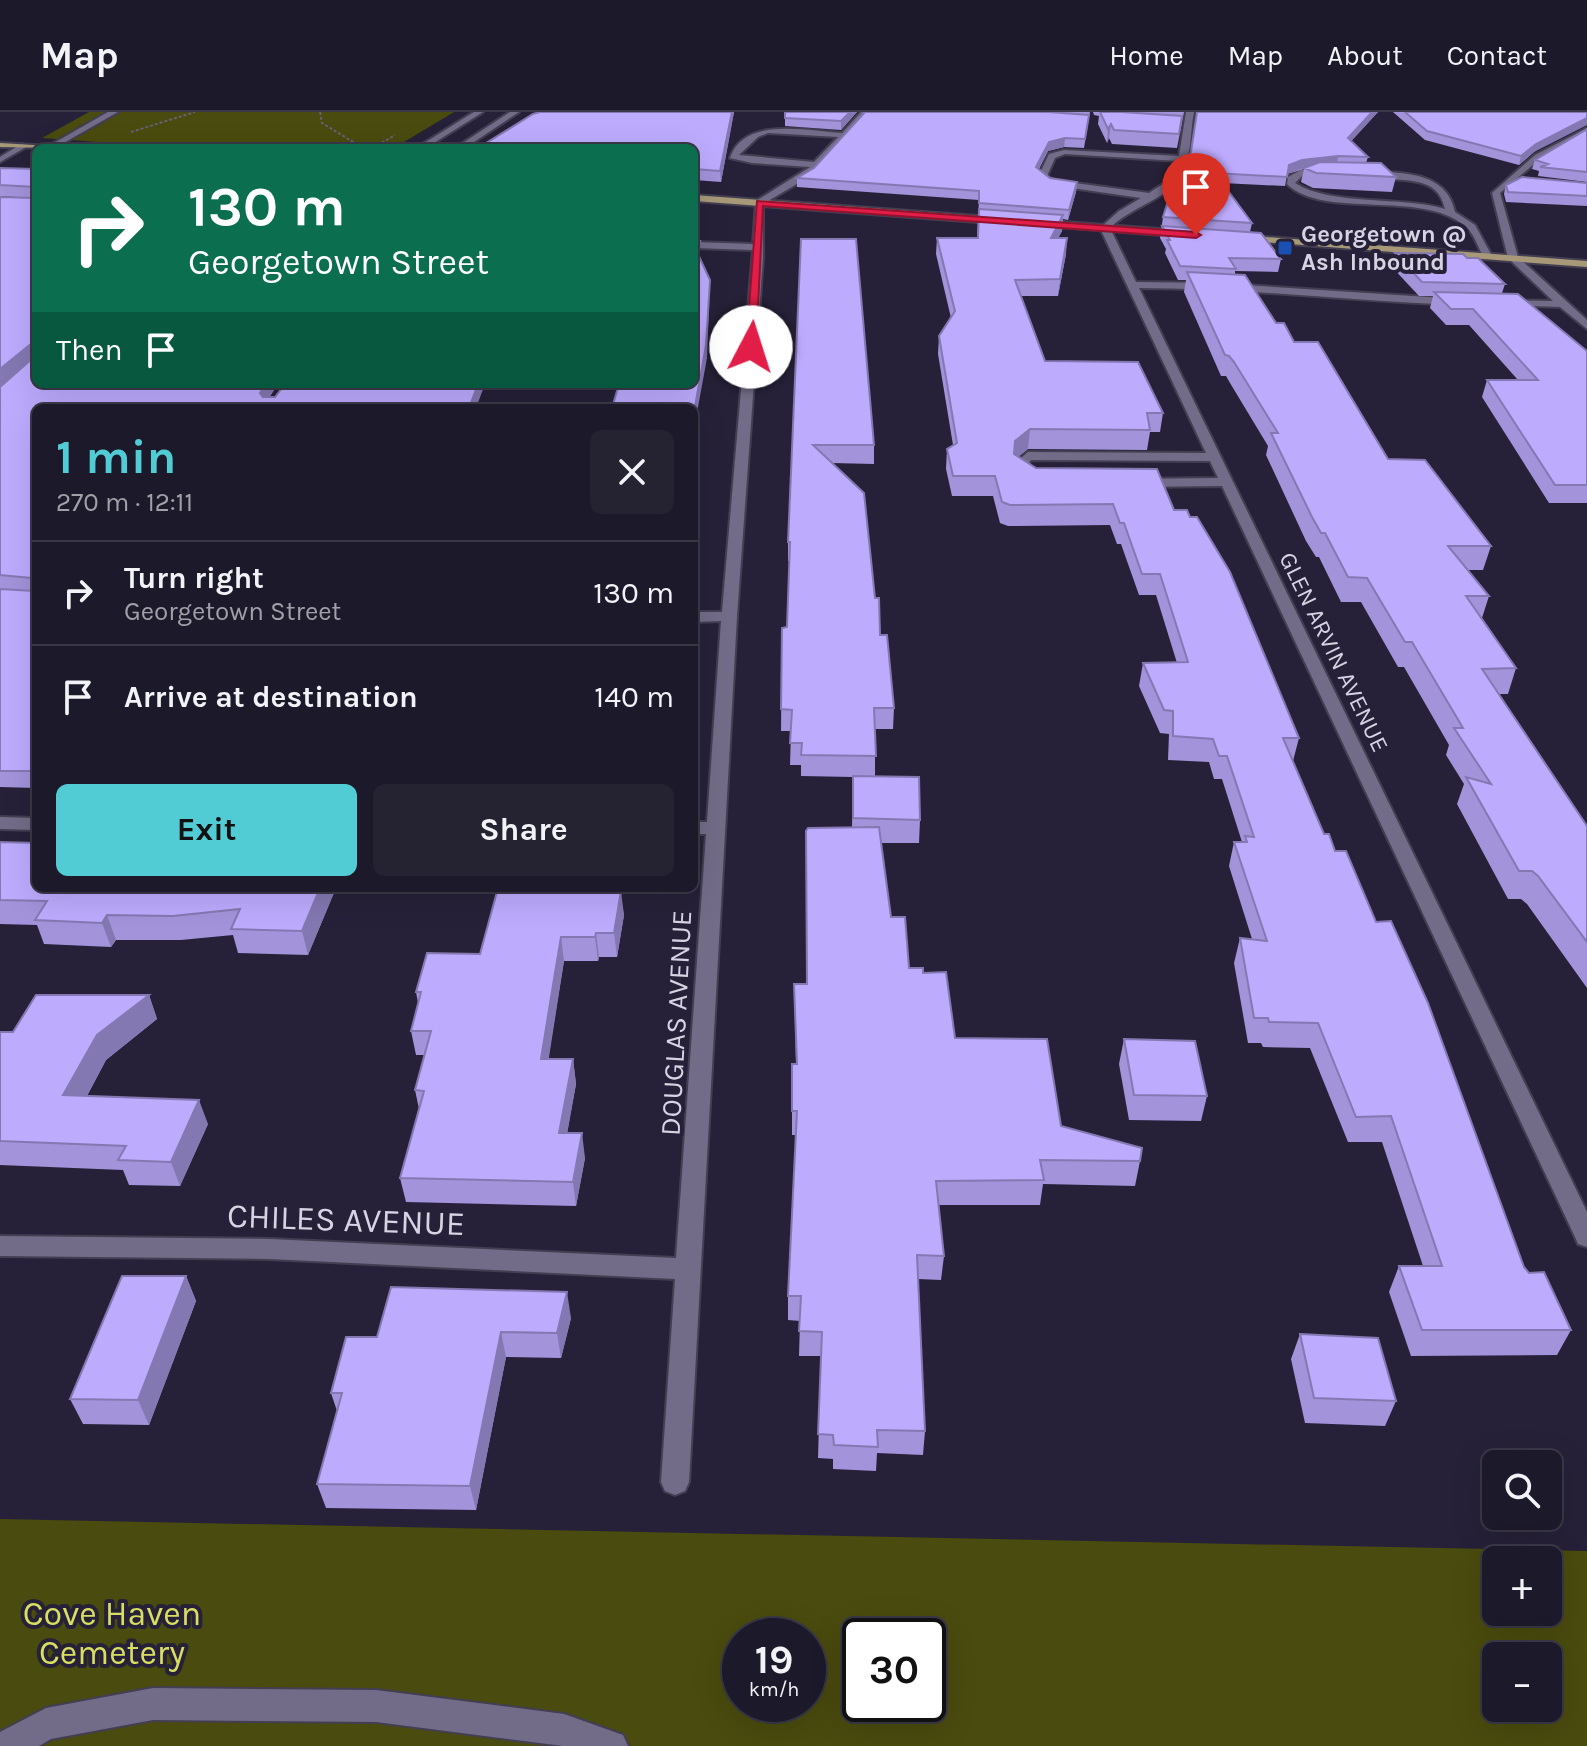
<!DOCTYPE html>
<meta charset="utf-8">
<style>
body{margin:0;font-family:Karla,sans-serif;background:#252232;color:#f1f3f6;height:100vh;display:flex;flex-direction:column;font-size:30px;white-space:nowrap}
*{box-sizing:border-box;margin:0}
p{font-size:26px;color:#a0a0a8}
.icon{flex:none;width:44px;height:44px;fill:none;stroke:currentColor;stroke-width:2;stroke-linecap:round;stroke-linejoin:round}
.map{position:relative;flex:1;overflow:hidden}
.details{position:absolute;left:32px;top:292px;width:666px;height:488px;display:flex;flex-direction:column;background:#1c192a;border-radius:12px;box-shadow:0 8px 32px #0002,0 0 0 2px #3a3847}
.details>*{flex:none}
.banner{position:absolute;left:32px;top:32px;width:666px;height:244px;border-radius:12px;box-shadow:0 8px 32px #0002,0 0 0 2px #3a3847;background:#0b6e4f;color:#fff;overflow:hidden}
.fabs{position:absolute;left:1482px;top:1338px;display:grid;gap:16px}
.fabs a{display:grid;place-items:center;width:80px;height:80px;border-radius:12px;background:#1c192a;box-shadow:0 8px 32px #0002,0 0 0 2px #3a3847;font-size:40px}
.speed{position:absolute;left:722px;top:1506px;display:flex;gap:16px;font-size:40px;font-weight:700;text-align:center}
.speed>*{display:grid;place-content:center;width:104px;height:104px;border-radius:50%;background:#1c192a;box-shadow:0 8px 32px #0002,0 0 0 2px #3a3847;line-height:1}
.speed small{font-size:20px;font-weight:400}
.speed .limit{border:4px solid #111;border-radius:12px;background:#fff;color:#111}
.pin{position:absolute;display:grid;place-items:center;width:68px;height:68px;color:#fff;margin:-82px -34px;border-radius:50% 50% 50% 0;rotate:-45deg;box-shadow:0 0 8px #0007}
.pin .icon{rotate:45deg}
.me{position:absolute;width:88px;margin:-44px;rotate:5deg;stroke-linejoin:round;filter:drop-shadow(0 0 6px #0008)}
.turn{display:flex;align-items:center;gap:28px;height:168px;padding:0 24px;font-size:36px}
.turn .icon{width:104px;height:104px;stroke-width:2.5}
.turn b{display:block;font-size:56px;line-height:68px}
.then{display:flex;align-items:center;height:76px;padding:0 24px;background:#0003;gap:16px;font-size:30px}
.round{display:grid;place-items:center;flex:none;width:84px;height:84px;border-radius:12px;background:#252232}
.headline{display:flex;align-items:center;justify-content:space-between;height:136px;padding:0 24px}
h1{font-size:48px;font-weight:700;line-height:60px;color:#51ccd4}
.cta{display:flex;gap:16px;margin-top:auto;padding:16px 24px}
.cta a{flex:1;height:92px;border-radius:12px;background:#51ccd4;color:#111;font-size:32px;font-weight:700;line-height:92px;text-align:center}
.cta a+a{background:#252232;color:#f1f3f6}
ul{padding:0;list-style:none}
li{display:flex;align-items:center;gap:24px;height:104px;padding:0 24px;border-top:2px solid #3a3847}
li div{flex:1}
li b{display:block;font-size:30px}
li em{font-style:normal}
header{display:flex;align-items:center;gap:48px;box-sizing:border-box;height:112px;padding:0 40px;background:#1c192a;border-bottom:2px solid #3a3847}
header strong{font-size:38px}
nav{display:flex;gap:44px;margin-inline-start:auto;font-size:28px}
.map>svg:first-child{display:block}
</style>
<header>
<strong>Map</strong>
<nav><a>Home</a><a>Map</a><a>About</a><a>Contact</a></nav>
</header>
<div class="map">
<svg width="1587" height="1634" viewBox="0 0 1587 1634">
<rect width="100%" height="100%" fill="#262138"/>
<path fill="#4a4b0e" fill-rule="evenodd" d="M89,0h365l-60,36h-213l-139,-10z
M0,1407l1587,32v195h-1587zM1496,1448h52v52h-52zM740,1524h68v68h-68zM860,1524h68v68h-68zM1496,1544h52v52h-52z"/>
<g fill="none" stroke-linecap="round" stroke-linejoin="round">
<defs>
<path id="minor" d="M108,0h10l-63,36h-10z
M474,0h9l-57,36h-10z
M510,0h9l-54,36h-10z
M861,0h8l-57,63 -49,29v54l-26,358 -48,866 -4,9 -10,4 -10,-4 -4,-9 14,-203 -405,-20 -270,-3v-20l270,3 406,19 30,-424h-12v-12h13l14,-201 -27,1v-10h28l31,-362 -59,-2v-6l59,2 3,-43 54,-34 -58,-4 -22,-5c14,-42 77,-27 112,-25zM768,21l70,4 -24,25 -75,-7 19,-18z
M1186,0h8c-4,20 -2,45 -13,63 -14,25 -51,32 -71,53l26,54 78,1 245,16 5,3 -5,3c-107,-4 -213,-17 -320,-17l448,924v35l-9,-3 -3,-7 -353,-751 -86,1 -7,-4 7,-4 82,-1 -8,-17 -179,-1 -3,4v8l9,5v6h-10l-12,-9v-11l13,-11 178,1 -106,-225 19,-17 22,-13 -90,-13 -13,-8 11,-23 15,-4 115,6zM1065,42l113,7 -9,19 -20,13 -96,-13 -6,-4 8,-18z
M1587,16v5l-46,25 -41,35 18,64 69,63v9l-27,-22 -61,-2 -1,-2 5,-3 50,1 -45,-43 -16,-65 43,-38z
M21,32l7,2 -28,16v-5z
M1330,57l3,5 -30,1 -8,8c35,23 108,13 150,26 -8,-40 -53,-23 -79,-35l4,-3c34,2 77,1 85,41l20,13 17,31 -8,2c-6,-10 -9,-24 -19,-32 -44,-37 -141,-6 -178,-42l1,-7 13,-7z
M0,705l36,1v12l-36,-1z
M153,1576l223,2 188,24 59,21 5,11h-65l-187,-24 -223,-2 -102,19 -12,7h-39v-14l46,-24z"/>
<path id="major" d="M0,31l50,3 4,2 -54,-1z
M694,83l311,23 5,3 -5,3 -311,-23z
M1036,108l152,11 5,3 -5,3 -155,-12z
M1240,123l347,26v6l-350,-27z"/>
</defs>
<use href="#minor" stroke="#433e52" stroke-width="4"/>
<use href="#major" stroke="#433e52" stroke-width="4"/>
<path stroke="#666176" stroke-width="2" stroke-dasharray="3 2" stroke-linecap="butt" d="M320,0l2,11 41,25
M131,20l64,-20
M373,36l22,-13"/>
<use href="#minor" fill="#726c88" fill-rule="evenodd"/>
<use href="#major" fill="#a79978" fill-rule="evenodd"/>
</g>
<path fill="#a393da" d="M540,0h194l-13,70 -27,-2v-32z
M785,0h72l-16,18 -56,-4z
M865,0h225l-6,36 -20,-1 -16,4 -9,18 11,9 27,4 -1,10 -8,28 -5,-1 -1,12 -4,7 8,16 -8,42h-37l24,65 118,52 -3,19h-10l-3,18 -119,-1 -10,8 18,11 138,42 125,228 -6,23 31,73 11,17 189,416 47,63 -14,25 -146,1 -22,-64 10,-26h24l-41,-124h-34l-38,-94 -47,-1 -2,-4h-13l-14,-80 6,-25 12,1 -23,-73 5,-24h8l-20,-63h-8l-5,-17 -41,-2 1,-26 -9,-1 -21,-47 4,-23h34l-21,-68h-17l-18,-51h-4l-7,-19 -102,1 -8,-3 -7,-27h-41l-6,-27 1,-20 6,-4 -15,-91 1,-18 12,-18 -15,-64 1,-16h40l2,-38 -182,-13v-9l17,-10z
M1093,0h91l-7,36 -65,-4 -3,-6 -2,5 -9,-19 1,-8 -5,-1z
M1197,0h181l-27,29 17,16 -2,6 30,14 -4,15 -79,-4 -12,-6 3,-13 -17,5 -2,12 -63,-3 30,40 -2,9 31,27 -3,13 -43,-1v4l59,67 94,117 103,87 -8,24h-15l21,26 -7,22 34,50 -8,26h-9l88,132v162l-60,-84 -6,-5h-13l-51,-95 7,-20 -18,-29 3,-10 -45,-78h-6l-37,-65h-20l-22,-45h-3l-10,-16 -40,-86 2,-9 -38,-63 -4,-7h-5l-37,-84 2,-12h-8l-13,-27 1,-4 -6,-11 3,-21 28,-64z
M1393,0h194l-53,40 -15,13 -94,-25z
M1587,17v53l-49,-6 1,-5 -7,-2 3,-9z
M0,56l36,1v215h242l-9,13 207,11h-440v380l-36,-1v-400l33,-189 -33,-2z
M1587,71v23l-81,-4 -2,-8 2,-9z
M801,127l73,206v19l-42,-1 48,172 14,73 -1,21h-18v47l45,44 -1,23h-38l10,74 18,51 14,5 32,65 106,88 79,35 -5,25 -92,-2 -3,21h-101l5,51 -3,24 -23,-1 7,152 -2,24 -46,-2 -1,18 -43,-2v-10l-15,-1 3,-102h-22l1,-35 -12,-1v-24l8,-161h-4v-71h4l-2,-80h13l45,-157 1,-50 -52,-1v-11h-11l1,-34h-10l1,-103 5,-1 3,-66h-2v-19z
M1395,141l72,5 38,26 -3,9 85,58v152h-38l-67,-106 5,-17h31l-49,-55h-23l-16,-17 3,-12h-14l-28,-30z
M0,730l336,46 -28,67 -70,-2 -5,-18 -52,5h-65l-5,7 -67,-3 -7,-19 -37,-1z
M487,776h132v3l5,24 -7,42h-18l-1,4h-34l-16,98h25l3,25 -9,49 18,25 -9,48 -170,-4 -6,-24 19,-69 -4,-19 9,-35h-8l-5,-24 7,-28 -2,-11 64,-38 17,-64h-10z
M149,883l8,24 -51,41 -19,36 121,28 -28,62 -51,-1 -6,-15 -123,-5v-133h13z
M1124,927l83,57 -6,25 -72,-1 -10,-56z
M186,1164l10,25 -47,124 -66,-1 -13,-25z
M571,1206l-10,40 -55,-1 -30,153 -150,-2 -9,-24 20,-73 -6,-18 46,-56z
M1300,1222l96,67 -11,25 -80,-3 -14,-64z"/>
<path fill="#8478b2" d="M732,0h2l-13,70 -1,-11z
M850,0h7l-16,18v-9z
M1372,0h6l-32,35 2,-9z
M1587,6v7l-53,27 -15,13 2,-9 15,-12z
M1111,12l-2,14 -2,5 1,-14z
M1065,26l-1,9 -16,4 -13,25 1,-9 13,-25z
M1338,44l-1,9 -33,3 -17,6 2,-9 13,-5z
M1077,70l-1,10 -8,28 1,-10z
M1063,103l-1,16 -12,23 1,-16z
M1067,126l-1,16 -8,42 2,-17z
M710,168l-3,78 -13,71v-17z
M32,231l4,13 -36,30v-17z
M266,272h12l-14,22 -4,-13z
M478,272h7l-9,24h-7z
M1030,317l-2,20 -15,12 2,-20z
M320,776h16l-28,67 -6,-24z
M621,779l3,24 -7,42 -3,-24z
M107,803l9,25 -5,7 -9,-24z
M596,821l3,24 -1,4 -3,-24z
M561,825l3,24 -19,122 -4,-24z
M149,883l8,24 -51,41 -32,60 -11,-25 34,-60z
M573,947l3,25 -13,73 -4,-24z
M199,988l9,24 -28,62 -9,-24z
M582,1021l3,25 -9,48 -3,-24z
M186,1164l10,25 -47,124 -11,-25z
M567,1180l4,26 -10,40 -4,-25z
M501,1220l5,25 -30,153 -6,-24z"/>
<path fill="#bdabfe" stroke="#8478b2" stroke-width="2" d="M540,0h192l-12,59 -26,-2v-21h-216l55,-34z
M785,0h65l-9,9 -56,-3z
M865,0h184l40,3 -4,24 -20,-1 -16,4 -13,25 14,11 27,4 -8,28 -90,-7v-12l-182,-13 17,-10z
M1100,0h22l60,4 -3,18 -65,-4 -3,-6 -3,5z
M1197,0h175l-24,26 20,19 -30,-1 -36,4 -13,5 -2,12 -72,-4 37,50 -89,-6 11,-36 11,-14 6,-15z
M1405,0h182v6l-51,26 -15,12 -94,-25z
M1587,17v43l-47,-5 8,-3 -13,-4z
M1320,50l61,1 15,14 -80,-4 -12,-5z
M0,56l36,1v215h230l-6,9 3,4h12l10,-13h193l-9,24h-433v363h-36v-182l33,2 -2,-13 -31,-3v-188l34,-30 1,-11 -3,-3 -32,26v-172l33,1 3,-3 -1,-8 -35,-2z
M1522,65l65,6v13l-79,-4 -2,-7z
M979,97l84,6 -12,23h16l-7,41 -45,1 30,81 93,1 25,51h-16l3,17 -120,-1 -15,12 -1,13 22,14 121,1 17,41h13l3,7h7l33,55 69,166h-16l41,96h5l6,17h11l30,71 15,-1 37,82 96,264 5,6 15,-1 27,58h-149l-23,-64h43l-51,-150 -35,1 -38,-94 -49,-1 -1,-4h-14l-14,-80 27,3 -33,-99h13l-2,-6 9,1 -27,-81h-8l-6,-17 -40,-3v-25l-9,-1 -21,-47 45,-1 -28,-88h-18l-18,-51h-4l-7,-19 -103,1 -8,-3 -7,-26h-42l-6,-27 10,-6 -18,-107 16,-25 -18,-73h41z
M1162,114l99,7 20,26 -52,-1 7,11 -56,-3 -13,-26h3z
M801,127h55l18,206h-61l51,48 11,105h4l1,37h7l7,73h-20l2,48 -75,-1 1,-12h-12l2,-33 -11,-1 1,-81 5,-1 3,-85h-2z
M694,129h6l-3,11 13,28 -4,65 -12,67v-4h-82l7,-24h75z
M1395,141l68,1 4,4h11l27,26 -83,-2z
M1187,160l58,3 31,48h8l10,19h24l70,117 37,1 66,86h-43l41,50h-23l50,72 -34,1 105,157v116l-49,-66 -6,-5h-13l-53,-94 25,7 -37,-56h9l-51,-86h-7l-38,-64 -19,-1 -23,-44h-4l-9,-16 -41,-84h7l-44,-71 -5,-6 -4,-1z
M1434,180l84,2 69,57v134h-32l-68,-105h51l-65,-71h-22z
M853,664l66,1 1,43 -67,-2z
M879,715l12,90h14l4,51h14v5l23,-1 9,66 92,1 14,87 81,22 -2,13 -100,-1 4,20 -108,1 8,75 -27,-1 8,176 -48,-1 1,17 -44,-2 -1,-10 -15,-1 4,-102 -23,-1 2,-35h-13l9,-185h-5v-47h5l-3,-80h13l-1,-153 2,-3z
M0,730l36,1v45h284l-18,43 -71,-2 9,-20 -67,7 -66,-1 -5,8 -67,-3 12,-19 -47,-1z
M498,776h115v3h8l-7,42h-18l-1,4h-34l-7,42 -13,80h32l-14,74h23l-9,49 -173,-4 24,-87 -9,-1 16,-59h-20l10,-39h-5l11,-39 53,1z
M36,883h113l-52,40 -34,60 136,5 -28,62 -53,-2 8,-14 -126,-5v-109h13z
M1124,927l71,2 12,55 -73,-1z
M122,1164h64l-48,124 -68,-1z
M391,1175l176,5 -10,41 -56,-1 -31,154 -153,-2 25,-91h-11l15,-56h31z
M1300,1222l78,4 18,63 -82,-3z"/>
<path fill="#e11d48" stroke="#92132f" stroke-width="2" d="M757,89l439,31 5,3 -5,3 -433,-32 -7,141 -5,3 -5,-3z"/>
<rect fill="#1a4fb4" stroke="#262138" stroke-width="3" x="1277" y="128" width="16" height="16" rx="4"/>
<g text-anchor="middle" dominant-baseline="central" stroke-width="8" stroke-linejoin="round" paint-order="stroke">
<g font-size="24" font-weight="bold" fill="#d6d3e3" stroke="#262138" text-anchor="start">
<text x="1301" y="122">Georgetown @<tspan x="1301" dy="28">Ash Inbound</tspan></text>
</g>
<g font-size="24" fill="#d6d3e3" stroke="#262138">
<text transform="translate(1334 540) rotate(64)">GLEN ARVIN AVENUE</text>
</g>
<g font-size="28" fill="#d6d3e3" stroke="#262138">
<text transform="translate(676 911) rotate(-87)">DOUGLAS AVENUE</text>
</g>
<g font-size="34" fill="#d6d3e3" stroke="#262138">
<text transform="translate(346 1108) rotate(2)">CHILES AVENUE</text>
</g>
<g font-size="34" fill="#d8de60" stroke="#262138">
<text x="112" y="1502">Cove Haven<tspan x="112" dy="39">Cemetery</tspan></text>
</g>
</g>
</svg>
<div class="fabs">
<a><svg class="icon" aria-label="search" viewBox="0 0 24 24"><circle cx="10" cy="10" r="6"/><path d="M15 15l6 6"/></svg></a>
<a>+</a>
<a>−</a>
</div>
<div class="speed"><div>19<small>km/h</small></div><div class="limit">30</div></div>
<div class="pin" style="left:1196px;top:123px;background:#d93025"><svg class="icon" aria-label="arrive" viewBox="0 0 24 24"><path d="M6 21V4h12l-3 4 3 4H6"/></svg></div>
<svg class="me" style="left:751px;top:235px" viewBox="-20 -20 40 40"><circle r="19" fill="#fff"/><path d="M0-13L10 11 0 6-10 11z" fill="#e11d48"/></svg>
<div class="banner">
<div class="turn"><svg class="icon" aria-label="right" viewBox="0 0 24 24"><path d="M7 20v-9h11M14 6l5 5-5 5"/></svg><div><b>130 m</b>Georgetown Street</div></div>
<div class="then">Then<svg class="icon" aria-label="arrive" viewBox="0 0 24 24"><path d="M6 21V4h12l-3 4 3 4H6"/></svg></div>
</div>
<section class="details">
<div class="headline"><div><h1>1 min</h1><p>270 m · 12:11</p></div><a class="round"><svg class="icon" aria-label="close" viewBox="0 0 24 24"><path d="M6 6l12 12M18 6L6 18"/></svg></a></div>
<ul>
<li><svg class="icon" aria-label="right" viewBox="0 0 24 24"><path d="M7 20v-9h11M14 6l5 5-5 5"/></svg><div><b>Turn right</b><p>Georgetown Street</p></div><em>130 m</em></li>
<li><svg class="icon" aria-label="arrive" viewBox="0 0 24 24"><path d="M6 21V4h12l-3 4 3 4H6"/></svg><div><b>Arrive at destination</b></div><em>140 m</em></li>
</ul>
<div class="cta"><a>Exit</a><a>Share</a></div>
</section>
</div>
